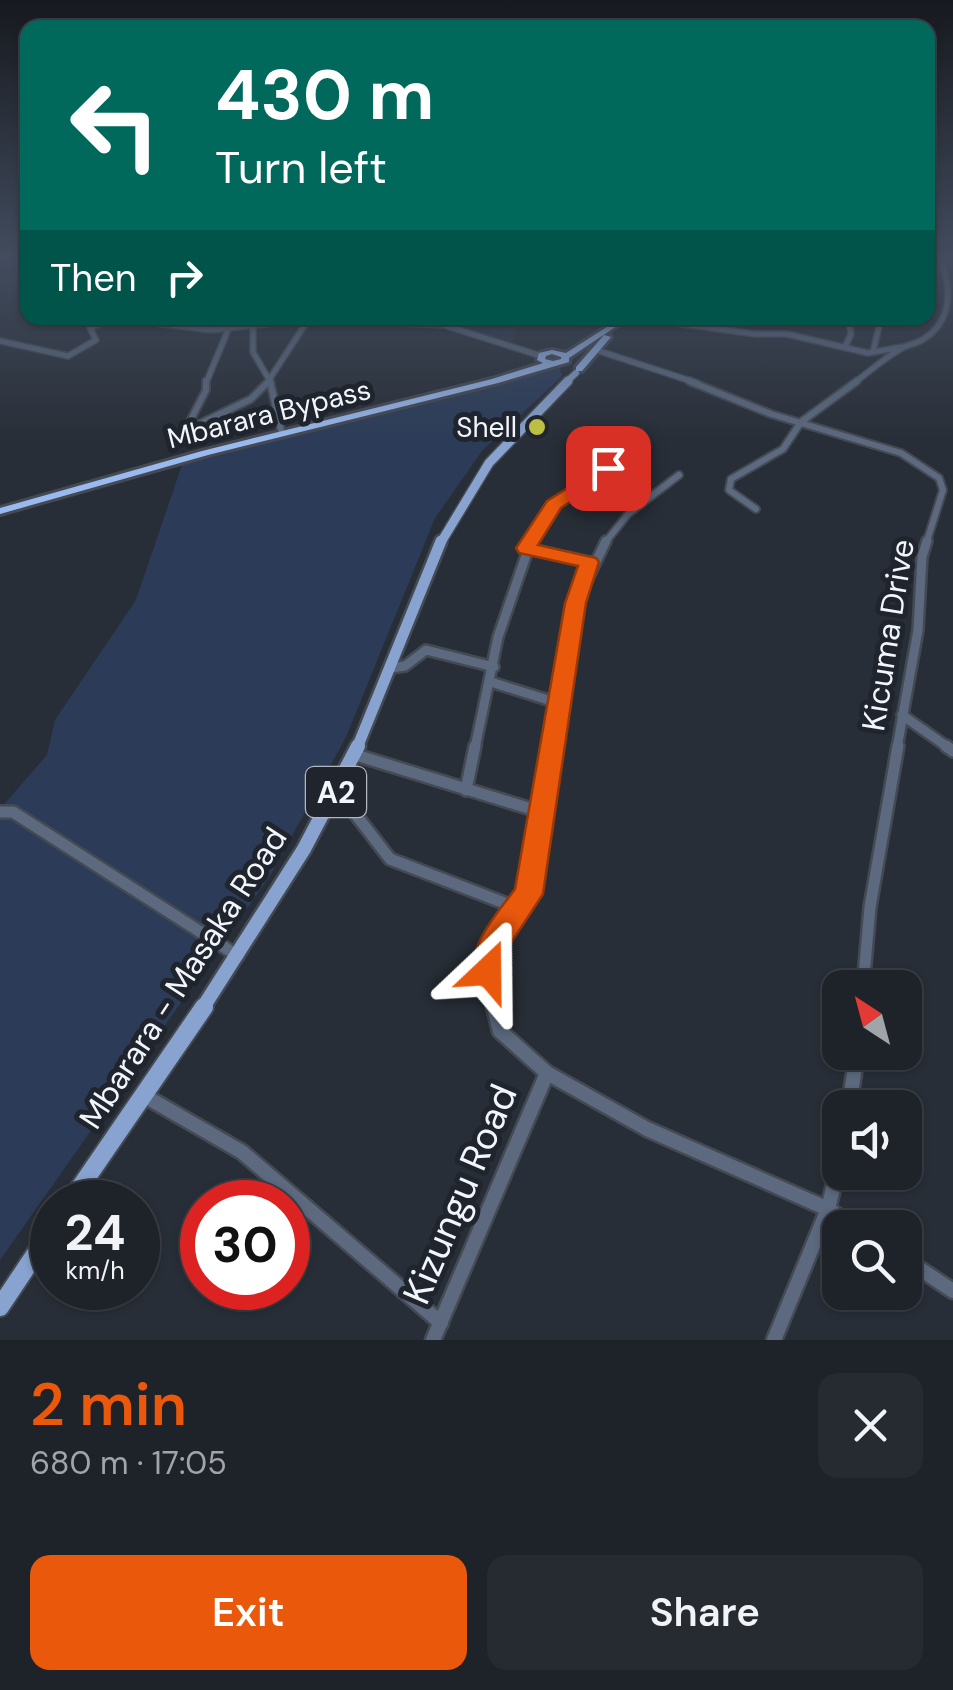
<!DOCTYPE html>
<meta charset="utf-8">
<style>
body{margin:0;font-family:"DM Sans",sans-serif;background:#262a31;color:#f1f3f6;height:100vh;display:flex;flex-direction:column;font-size:38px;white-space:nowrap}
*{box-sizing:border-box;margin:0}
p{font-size:32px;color:#a1a4a8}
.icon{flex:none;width:55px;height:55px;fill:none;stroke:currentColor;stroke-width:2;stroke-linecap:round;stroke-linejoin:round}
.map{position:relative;height:1340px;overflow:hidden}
.details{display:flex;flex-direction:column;background:#1e2229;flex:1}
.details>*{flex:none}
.hud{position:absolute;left:20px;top:20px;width:915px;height:305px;border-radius:20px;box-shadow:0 2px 8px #0004,0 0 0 2px #3c3f46;background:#00695c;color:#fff;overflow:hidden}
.needle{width:65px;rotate:324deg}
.tools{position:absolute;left:822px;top:970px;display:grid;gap:20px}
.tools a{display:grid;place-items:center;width:100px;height:100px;border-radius:20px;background:#1e2229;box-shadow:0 2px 8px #0004,0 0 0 2px #3c3f46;font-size:50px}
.speed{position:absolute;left:30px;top:1180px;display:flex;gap:20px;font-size:50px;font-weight:700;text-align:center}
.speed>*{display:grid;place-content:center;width:130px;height:130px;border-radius:50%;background:#1e2229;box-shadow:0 2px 8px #0004,0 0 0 2px #3c3f46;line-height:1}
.speed small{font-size:25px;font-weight:400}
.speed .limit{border:15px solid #d22;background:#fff;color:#111}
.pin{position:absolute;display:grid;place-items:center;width:85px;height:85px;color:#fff;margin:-42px;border-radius:20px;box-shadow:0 5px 15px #0006}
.me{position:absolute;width:110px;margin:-55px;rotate:23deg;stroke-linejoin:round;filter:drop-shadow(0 0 8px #0008)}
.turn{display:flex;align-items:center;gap:35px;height:210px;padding:0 30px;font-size:45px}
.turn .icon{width:130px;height:130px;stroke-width:2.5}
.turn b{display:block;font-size:70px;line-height:85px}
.then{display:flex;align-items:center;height:95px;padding:0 30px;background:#0003;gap:20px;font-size:38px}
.round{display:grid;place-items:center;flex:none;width:105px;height:105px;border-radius:20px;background:#262a31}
.overview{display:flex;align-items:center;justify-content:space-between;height:170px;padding:0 30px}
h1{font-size:60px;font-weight:600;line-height:75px;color:#ea580c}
.action{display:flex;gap:20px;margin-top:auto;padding:20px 30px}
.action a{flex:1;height:115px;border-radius:20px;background:#ea580c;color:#fff;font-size:40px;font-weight:600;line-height:115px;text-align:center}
.action a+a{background:#262a31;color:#f1f3f6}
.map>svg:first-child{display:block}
</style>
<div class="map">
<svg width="953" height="1340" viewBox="0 0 953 1340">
<rect width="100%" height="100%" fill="#282e37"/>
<path fill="#2c3544" d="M430,318h94l-15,29z"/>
<path fill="#2c3c58" d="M560,368l2,8 -80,75 -47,67 -89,219 -76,139 -270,384v-451l47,-54 8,-35 81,-120 46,-135z"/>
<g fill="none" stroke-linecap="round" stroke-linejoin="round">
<defs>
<path id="minor-far4" d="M639,318l116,16h32l81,19 34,-6
M253,325v27l18,31
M0,341l68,15 28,-16 -6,-12 24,-10 97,12 91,-10 126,4 16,1 97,31
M845,347l6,-13 -3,-16
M596,350l101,33
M873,352l8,-34
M206,383l27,-65
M267,383l41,-63
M854,383c15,-11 29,-24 45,-33 7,-5 16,-6 23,-10 31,-18 31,-55 16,-84"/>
<path id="minor-far3" d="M270,381l11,49
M689,381l82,33 130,39 38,25 4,12 -17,54
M185,431l66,-32 18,-18
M185,431l21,-41v-9
M756,509l-27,-19 2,-11 52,-30 18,-27 56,-41
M530,544l27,-42 51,-34
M604,544l24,-30 51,-39"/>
<path id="minor-far2" d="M526,548l63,14
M391,668l14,-2 21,-16 68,17
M491,682l70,22
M902,715l47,33
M475,748l23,-111 33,-96
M553,748l23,-145 30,-62
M897,748l21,-118 4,-73 5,-16"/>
<path id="minor-far1" d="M946,746l7,5
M356,755l185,57
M466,790l9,-44
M334,797l19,14 37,48 130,50
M0,812h13l225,144
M863,988l7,-81 28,-161
M494,1009l-4,-16v-40l39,-59 24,-148"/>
<path id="minor" d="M494,1007l6,24 47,42 100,56 181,80 28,19
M143,1095l99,57 199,171
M849,1108l8,-56
M905,1259l48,32
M433,1340l114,-267
M774,1340l54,-131 12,-49"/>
<path id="major-far4" d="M565,383l11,-10"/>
<path id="major-far3" d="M440,544l49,-81 79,-82"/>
<path id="major-far2" d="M357,748l84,-207"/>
<path id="major-far1" d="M202,1009l102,-160 54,-103"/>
<path id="major" d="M70,1202l134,-195
M0,1307l52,-78"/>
<path id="highway" d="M621,318h8l-60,40v4l-71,21 -290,72 -208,59v-6l202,-57 290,-72 51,-16 -6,-3 2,-7 13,-3 14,3zM552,354l9,3v2l-8,2 -8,-2 1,-3z
M604,335l7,2 -29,34h-6v-4z"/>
</defs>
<use href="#minor-far4" stroke="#444a53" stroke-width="8"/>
<use href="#minor-far3" stroke="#444a53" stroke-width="10"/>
<use href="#minor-far2" stroke="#444a53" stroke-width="14"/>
<use href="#minor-far1" stroke="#444a53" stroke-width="16"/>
<use href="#minor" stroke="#444a53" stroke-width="19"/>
<use href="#major-far4" stroke="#444a53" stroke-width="9"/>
<use href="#major-far3" stroke="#444a53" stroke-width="12"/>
<use href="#major-far2" stroke="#444a53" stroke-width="16"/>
<use href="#major-far1" stroke="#444a53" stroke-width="19"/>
<use href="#major" stroke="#444a53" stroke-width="22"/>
<use href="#highway" stroke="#444a53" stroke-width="6"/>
<use href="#minor-far4" stroke="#5c697e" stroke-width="5"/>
<use href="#minor-far3" stroke="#5c697e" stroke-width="6"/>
<use href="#minor-far2" stroke="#5c697e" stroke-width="9"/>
<use href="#minor-far1" stroke="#5c697e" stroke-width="11"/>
<use href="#minor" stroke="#5c697e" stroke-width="14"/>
<use href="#major-far4" stroke="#88a3cf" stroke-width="6"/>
<use href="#major-far3" stroke="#88a3cf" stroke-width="9"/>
<use href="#major-far2" stroke="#88a3cf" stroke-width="11"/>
<use href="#major-far1" stroke="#88a3cf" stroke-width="14"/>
<use href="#major" stroke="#88a3cf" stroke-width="18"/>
<use href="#highway" fill="#9abaef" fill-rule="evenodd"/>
</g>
<linearGradient id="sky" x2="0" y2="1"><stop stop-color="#16191e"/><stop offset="0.58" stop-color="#424c5e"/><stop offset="1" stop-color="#424c5e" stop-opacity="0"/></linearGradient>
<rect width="953" height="444" fill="url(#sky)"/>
<path fill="#ea580c" stroke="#983908" stroke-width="2.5" d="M608,463l7,2v7l-54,36 -23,37 58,13 3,4 -13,41 -43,291 -34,52 -10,36 -11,4 -11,-4c-14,-33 20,-68 38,-93l50,-286 13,-37 -59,-13 -3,-5 31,-47z"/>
<circle fill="#bdbf43" stroke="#1f242d" stroke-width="4" cx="537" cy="427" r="10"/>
<g text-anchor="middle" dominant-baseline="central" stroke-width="10" stroke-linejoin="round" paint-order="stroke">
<g font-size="28" fill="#f1f5fc" stroke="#1f242d">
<text transform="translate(269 414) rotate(-14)">Mbarara Bypass</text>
</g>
<g font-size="28" fill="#f1f5fc" stroke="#1f242d" text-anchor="end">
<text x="517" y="427">Shell</text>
</g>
<rect fill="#1f242d" stroke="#b2b6be" stroke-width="2.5" x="306" y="767" width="60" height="50" rx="8"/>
<g font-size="30" font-weight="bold" fill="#f1f5fc">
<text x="336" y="792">A2</text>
</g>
<g font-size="32" fill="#f1f5fc" stroke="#1f242d">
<text transform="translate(888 635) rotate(-81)">Kicuma Drive</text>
<text transform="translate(183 978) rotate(-57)">Mbarara - Masaka Road</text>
</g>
<g font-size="38" fill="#f1f5fc" stroke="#1f242d">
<text transform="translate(460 1194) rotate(-67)">Kizungu Road</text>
</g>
</g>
</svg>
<div class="tools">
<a><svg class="needle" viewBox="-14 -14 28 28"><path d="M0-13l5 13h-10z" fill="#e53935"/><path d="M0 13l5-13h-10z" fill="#a1a4a8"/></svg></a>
<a><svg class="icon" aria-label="sound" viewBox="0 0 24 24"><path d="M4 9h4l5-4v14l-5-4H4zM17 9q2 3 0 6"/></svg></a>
<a><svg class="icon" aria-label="search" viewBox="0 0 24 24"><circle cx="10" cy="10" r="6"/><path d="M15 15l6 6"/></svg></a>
</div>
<div class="speed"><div>24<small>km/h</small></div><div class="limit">30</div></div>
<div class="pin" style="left:608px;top:468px;background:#d93025"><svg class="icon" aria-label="arrive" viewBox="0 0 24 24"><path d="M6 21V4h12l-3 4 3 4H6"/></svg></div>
<svg class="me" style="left:488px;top:971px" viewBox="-20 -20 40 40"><path d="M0-17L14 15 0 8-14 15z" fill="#ea580c" stroke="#fff" stroke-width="4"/></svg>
<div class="hud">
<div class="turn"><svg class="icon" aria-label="left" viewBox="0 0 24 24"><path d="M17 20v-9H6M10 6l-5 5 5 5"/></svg><div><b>430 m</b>Turn left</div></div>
<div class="then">Then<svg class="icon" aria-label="right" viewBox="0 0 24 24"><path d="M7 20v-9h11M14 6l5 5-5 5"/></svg></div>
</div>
</div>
<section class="details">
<div class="overview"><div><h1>2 min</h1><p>680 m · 17:05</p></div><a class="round"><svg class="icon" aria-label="close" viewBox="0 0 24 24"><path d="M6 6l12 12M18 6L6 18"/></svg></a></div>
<div class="action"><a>Exit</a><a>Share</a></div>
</section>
